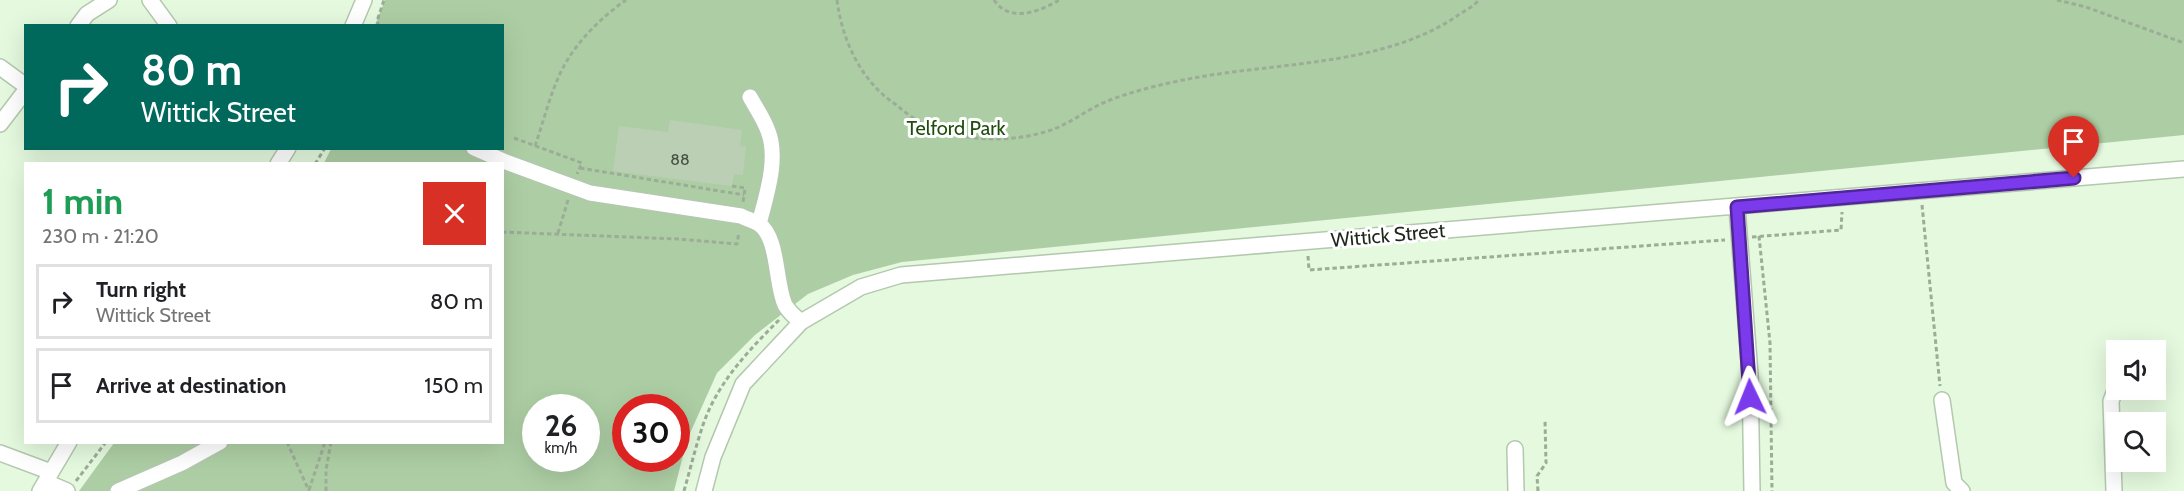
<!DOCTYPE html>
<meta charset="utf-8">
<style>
body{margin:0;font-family:Cabin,sans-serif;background:#f6f6f6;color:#202124;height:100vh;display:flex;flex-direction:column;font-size:22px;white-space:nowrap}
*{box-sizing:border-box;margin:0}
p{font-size:20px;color:#757577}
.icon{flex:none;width:33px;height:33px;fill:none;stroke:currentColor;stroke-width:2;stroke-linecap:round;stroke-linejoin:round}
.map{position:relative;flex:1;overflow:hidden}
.panel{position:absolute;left:24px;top:162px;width:480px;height:282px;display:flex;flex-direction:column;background:#fff;border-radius:0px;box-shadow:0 6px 24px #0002}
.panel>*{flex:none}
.guide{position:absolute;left:24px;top:24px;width:480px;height:126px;border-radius:0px;box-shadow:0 6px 24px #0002;background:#00695c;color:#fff;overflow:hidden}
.tools{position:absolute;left:2106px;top:340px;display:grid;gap:12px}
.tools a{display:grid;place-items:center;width:60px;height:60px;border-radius:0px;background:#fff;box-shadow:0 6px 24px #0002;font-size:30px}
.speed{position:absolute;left:522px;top:394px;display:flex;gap:12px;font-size:30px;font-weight:700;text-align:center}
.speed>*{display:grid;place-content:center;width:78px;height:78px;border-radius:50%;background:#fff;box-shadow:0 6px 24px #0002;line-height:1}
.speed small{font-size:15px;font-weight:400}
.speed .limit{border:9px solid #d22;background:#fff;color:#111}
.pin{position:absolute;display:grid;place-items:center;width:51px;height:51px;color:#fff;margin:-62px -26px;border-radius:50% 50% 50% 0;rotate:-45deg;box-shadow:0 0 6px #0007}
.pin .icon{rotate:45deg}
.me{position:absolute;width:66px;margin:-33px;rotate:358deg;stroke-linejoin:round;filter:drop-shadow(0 0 4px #0008)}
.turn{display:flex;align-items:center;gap:21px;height:126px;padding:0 18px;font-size:27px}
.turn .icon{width:78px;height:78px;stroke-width:2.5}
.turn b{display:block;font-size:42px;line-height:51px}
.round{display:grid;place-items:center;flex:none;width:63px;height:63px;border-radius:0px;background:#f6f6f6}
.overview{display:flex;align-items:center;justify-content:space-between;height:102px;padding:0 18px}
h1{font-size:36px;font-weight:700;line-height:45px;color:#1e9e55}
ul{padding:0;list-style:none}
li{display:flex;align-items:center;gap:18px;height:75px;margin:0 12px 9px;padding:0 6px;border:3px solid #e0e0e0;border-radius:0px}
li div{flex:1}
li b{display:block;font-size:22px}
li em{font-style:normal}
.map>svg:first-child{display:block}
</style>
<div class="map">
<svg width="2184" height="491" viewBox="0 0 2184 491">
<rect width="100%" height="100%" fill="#e4f9de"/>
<path fill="#adcea4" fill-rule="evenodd" d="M385,0h1799v135l-1282,127 -49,13 -45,19 -53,41 -38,38 -30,67 -13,51h-595l35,-48 388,-1v-278l-178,-1 7,-14 171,-1v-122l-127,-1zM536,408h50v51h-50zM626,408h50v51h-50z"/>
<path fill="#bbcfb5" d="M670,120l72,10 -2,16 6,1 -3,28 -9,-1 -2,12 -119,-15 6,-45 49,6z"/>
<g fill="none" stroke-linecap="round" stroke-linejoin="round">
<defs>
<path id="minor" d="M150,0l19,26
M78,26l9,-12 22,-14
M353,26l11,-26
M0,67l26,19
M750,97c6,11 14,22 18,34 11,28 -2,65 -9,93
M0,124l26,-34
M474,148l32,14 84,31 151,23c6,3 13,5 18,8 20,14 16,59 26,81 4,7 10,12 16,17
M278,164l10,-16
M1737,207l13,167 2,117
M1942,400l12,83 8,8
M1515,449l1,42
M0,453l51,19
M46,482l21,9
M40,491l29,-49
M118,491l64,-28 38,-21
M704,491l9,-34 30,-73 58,-62 60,-35 40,-12 1283,-106
M2114,491l-3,-90 5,-13"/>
</defs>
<use href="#minor" stroke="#b3c8ae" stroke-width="18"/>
<path stroke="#9bac97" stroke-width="3" stroke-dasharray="4.5 3" stroke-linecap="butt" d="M837,0c5,40 24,81 58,104 10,8 22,18 34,23 37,15 87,16 125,2 20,-8 37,-22 56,-29 27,-10 56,-17 84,-22 85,-16 189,-12 263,-62 7,-5 16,-9 22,-16
M994,0c15,23 46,12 65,0
M2057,0l29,7 98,36
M379,26l-2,-5 7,-21
M514,138l68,25 -5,11
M535,146c8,-23 14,-48 24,-70 13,-30 40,-57 67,-76
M315,164l10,-16
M580,168l164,27
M732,186l13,2 -2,14
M1922,205l18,181
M502,232l176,7 59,5 2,-12
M558,233l10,-33
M1759,236l11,107 2,148
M1752,237l89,-7 1,-18
M1308,256l1,14 416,-30
M287,442l22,49
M76,481l30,-39
M309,490l16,-48
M326,491v-21l5,-28
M684,491c6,-21 11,-42 18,-63 14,-44 46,-77 78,-109
M1538,491l-1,-15 9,-13 -1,-43"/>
<use href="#minor" stroke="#fff" stroke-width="15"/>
</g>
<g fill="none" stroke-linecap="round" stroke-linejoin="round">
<defs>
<path id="route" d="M1750,397l-13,-190 337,-29"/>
</defs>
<use href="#route" stroke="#51269a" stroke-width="15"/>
<use href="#route" stroke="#7c3aed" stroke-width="10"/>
</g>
<g text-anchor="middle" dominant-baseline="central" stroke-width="6" stroke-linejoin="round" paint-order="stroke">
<g font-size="16" fill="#465143">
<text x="680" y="159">88</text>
</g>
<g font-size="20" fill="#1f4d0d" stroke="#fff">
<text x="956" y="128">Telford Park</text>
</g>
<g font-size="20" fill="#1f271d" stroke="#fff">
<text transform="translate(1388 235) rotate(-5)">Wittick Street</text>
</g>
</g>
</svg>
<div class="tools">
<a><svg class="icon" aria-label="sound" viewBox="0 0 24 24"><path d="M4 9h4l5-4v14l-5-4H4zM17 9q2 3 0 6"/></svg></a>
<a><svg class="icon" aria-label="search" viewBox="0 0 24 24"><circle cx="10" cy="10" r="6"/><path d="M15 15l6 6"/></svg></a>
</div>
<div class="speed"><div>26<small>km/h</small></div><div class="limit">30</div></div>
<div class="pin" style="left:2074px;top:178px;background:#d93025"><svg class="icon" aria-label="arrive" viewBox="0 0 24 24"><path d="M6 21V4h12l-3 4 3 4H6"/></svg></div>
<svg class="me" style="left:1750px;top:397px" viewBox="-20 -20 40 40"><path d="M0-17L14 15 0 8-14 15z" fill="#7c3aed" stroke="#fff" stroke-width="4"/></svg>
<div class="guide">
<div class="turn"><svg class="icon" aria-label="right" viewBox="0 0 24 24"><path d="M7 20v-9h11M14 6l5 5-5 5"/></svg><div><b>80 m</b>Wittick Street</div></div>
</div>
<section class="panel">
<div class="overview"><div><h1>1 min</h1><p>230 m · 21:20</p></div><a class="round" style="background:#d93025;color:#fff"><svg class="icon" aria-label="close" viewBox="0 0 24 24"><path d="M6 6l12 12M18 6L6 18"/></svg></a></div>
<ul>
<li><svg class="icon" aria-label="right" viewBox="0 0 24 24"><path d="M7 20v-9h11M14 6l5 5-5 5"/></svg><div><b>Turn right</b><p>Wittick Street</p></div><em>80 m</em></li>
<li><svg class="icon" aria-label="arrive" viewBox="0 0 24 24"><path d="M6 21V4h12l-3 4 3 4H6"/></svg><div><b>Arrive at destination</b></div><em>150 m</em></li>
</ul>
</section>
</div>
